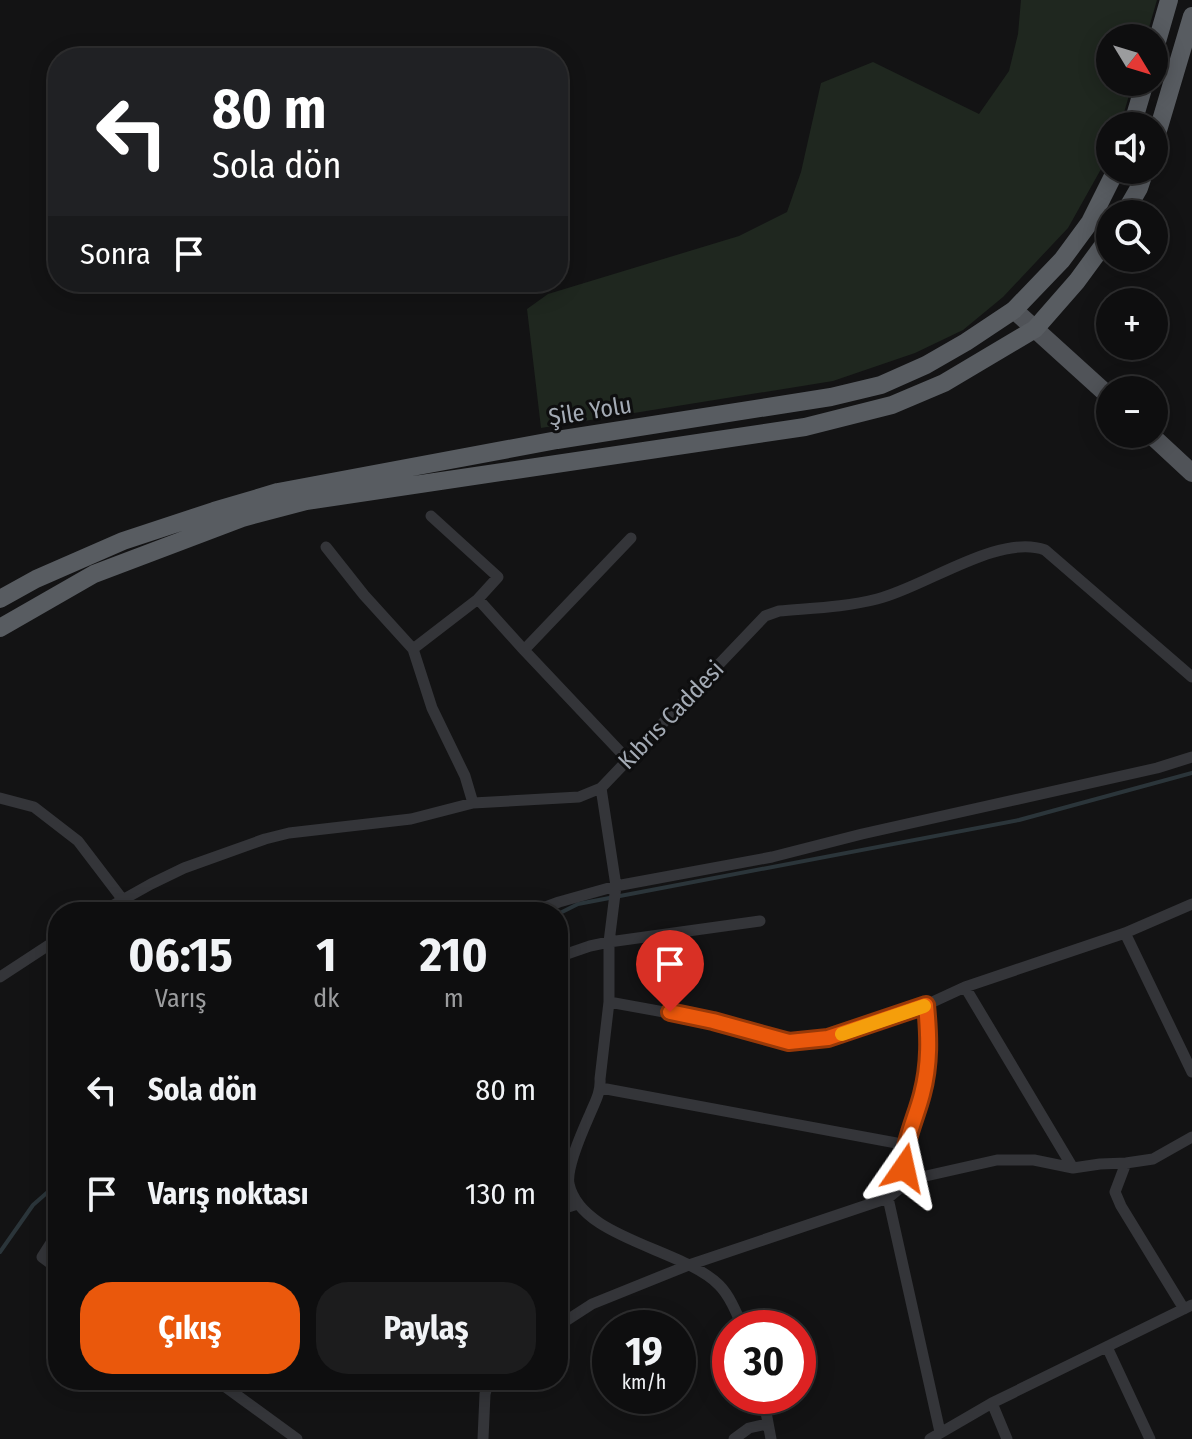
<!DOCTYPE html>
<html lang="tr">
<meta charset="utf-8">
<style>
body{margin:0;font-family:"Fira Sans Condensed",sans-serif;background:#1c1c1d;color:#f1f3f6;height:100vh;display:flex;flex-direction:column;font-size:30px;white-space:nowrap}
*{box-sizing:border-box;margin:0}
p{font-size:26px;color:#9b9c9e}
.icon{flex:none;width:44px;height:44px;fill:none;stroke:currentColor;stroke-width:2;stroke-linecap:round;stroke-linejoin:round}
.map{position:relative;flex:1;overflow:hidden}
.details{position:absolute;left:48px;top:902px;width:520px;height:488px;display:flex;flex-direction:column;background:#0e0e0f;border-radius:32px;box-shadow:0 4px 20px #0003,0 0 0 2px #2e2e2f}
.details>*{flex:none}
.banner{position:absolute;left:48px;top:48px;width:520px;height:244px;border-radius:32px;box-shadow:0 4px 20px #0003,0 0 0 2px #2e2e2f;background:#202124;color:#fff;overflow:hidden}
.needle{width:52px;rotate:128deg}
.buttons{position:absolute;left:1096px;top:24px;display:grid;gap:16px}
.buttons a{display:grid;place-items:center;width:72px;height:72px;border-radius:50%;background:#0e0e0f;box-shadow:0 4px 20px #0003,0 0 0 2px #2e2e2f;font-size:40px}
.speed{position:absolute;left:592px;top:1310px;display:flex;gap:16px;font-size:40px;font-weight:700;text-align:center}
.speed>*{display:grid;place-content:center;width:104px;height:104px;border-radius:50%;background:#0e0e0f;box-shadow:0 4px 20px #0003,0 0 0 2px #2e2e2f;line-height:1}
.speed small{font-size:20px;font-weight:400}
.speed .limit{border:12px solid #d22;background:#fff;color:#111}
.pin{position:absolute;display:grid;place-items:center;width:68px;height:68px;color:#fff;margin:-82px -34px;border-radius:50% 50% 50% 0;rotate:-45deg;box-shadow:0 0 8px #0007}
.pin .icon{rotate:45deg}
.me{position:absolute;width:88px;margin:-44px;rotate:11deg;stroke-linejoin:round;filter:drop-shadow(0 0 6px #0008)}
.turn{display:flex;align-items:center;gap:28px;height:168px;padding:0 32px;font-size:36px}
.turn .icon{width:104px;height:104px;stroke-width:2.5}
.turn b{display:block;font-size:56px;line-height:68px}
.then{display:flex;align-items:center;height:76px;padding:0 32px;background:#0003;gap:16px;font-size:30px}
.eta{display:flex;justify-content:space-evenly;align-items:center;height:136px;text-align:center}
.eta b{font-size:48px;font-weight:700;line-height:56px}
.action{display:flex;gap:16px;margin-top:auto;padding:16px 32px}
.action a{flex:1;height:92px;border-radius:32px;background:#ea580c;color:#fff;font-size:32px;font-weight:700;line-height:92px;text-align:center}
.action a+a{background:#1c1c1d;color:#f1f3f6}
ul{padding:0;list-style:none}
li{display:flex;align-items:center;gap:24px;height:104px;padding:0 32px}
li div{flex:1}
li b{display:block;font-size:30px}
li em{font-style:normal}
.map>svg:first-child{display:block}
</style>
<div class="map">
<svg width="1192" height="1439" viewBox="0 0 1192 1439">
<rect width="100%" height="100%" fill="#131314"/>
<path fill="#1f271f" d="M1021,0h136l-11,38h-36v44h23l-13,44h-10v27l-42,75 -65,69 -40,33 -48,23 -82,28 -292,47 -14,-119 21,-15 191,-58 48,-24 14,-40 20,-89 52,-21 106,52 30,-43 9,-37z"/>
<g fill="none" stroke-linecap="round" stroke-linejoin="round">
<path stroke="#2b353a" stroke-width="4" d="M558,914l20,-10 441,-84 173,-47
M0,1252l33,-47 25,-22"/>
<path stroke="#343539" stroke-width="11" d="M326,547l38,48 49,54 19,59 33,68 8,27
M478,599l46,51 103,109
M413,649l65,-50 20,-22 -67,-61
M524,650l107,-112
M601,788l15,98 -7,56v60l-9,77c1,13 -5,23 -10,35 -7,16 -24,53 -21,70 12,55 113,64 150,101 11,11 18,29 24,43
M0,798l34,9 44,34 45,59
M101,912l50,-28 33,-16 81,-29 24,-6 122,-14 62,-16 106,-6 22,-9 164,-172 14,-5c33,-3 67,-4 98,-12 47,-11 121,-66 168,-49l147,127
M532,912l27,-10 57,-16 156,-29 90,-23 295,-66 35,-11
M1125,933l67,139
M558,957l32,-11 19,-4 151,-21
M0,977l58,-38
M965,987l108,181
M609,1002l104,19 76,21 39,-4 98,-33 39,-18 160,-54 67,-29
M601,1088l306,57
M1126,1163l-11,29 6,14 63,103
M911,1177l-7,-9 -1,-11 15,-47 10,-43 1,-26 -3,-36
M888,1198l52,234
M558,1210l20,-6
M58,1232l-16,25 16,12
M558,1326l34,-22 97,-39 199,-67 12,-10 11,-11 6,1 80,-18h37l39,8 27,-4 26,-1 27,-4 39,-22
M1107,1347l43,92
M216,1380l81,59
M763,1396l8,43
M992,1403l15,36
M483,1439l2,-45 4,-14
M734,1439l15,-11 18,-4
M930,1439l62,-36 200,-98"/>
<path stroke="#505358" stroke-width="18" d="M1014,310l96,87
M1150,434l42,39"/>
<path stroke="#585c61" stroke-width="18" d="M1154,52l15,-52
M1132,126l13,-44
M1154,144l38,-128
M1124,214l15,-26 6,-18
M0,599l36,-20 87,-38 91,-30 64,-19 279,-52 274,-43 50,-12 45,-20 40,-23 48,-32 48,-50 28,-38 26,-52
M0,628l94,-54 148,-56 64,-17 499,-74 87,-22 52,-22 91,-54 42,-48 33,-45"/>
</g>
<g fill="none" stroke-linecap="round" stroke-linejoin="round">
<defs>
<path id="route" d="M670,1012l43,9 76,21 39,-4 98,-33c3,31 4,59 -4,89 -6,24 -19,49 -18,74"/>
</defs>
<use href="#route" stroke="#983908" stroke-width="20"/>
<use href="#route" stroke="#ea580c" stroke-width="14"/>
<path stroke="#f59e0b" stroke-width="14" d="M842,1034l82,-28"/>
</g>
<g text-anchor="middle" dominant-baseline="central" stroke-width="6" stroke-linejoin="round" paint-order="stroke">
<g font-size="24" fill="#a4abb5" stroke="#0e0e0f">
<text transform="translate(590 411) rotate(-9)">Şile Yolu</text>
<text transform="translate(671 715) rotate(-46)">Kıbrıs Caddesi</text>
</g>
</g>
</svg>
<div class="buttons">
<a><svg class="needle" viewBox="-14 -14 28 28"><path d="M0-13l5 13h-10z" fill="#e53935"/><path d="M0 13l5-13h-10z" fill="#9b9c9e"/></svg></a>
<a><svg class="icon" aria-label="sound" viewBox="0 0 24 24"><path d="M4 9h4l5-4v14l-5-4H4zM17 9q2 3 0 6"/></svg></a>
<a><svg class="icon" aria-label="search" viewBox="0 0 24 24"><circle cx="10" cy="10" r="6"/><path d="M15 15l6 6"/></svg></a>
<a>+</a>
<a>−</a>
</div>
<div class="speed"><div>19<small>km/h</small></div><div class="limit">30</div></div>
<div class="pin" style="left:670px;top:1012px;background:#d93025"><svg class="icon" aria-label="arrive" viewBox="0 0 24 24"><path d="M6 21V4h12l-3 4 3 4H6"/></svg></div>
<svg class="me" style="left:904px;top:1168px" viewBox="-20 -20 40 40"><path d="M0-17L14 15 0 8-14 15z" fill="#ea580c" stroke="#fff" stroke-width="4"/></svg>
<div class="banner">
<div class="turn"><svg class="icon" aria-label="left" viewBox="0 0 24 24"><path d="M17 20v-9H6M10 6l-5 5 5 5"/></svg><div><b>80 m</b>Sola dön</div></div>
<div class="then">Sonra<svg class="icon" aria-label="arrive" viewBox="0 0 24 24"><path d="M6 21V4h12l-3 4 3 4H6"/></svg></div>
</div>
<section class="details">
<div class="eta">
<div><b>06:15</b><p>Varış</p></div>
<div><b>1</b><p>dk</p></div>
<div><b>210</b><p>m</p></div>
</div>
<ul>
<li><svg class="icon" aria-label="left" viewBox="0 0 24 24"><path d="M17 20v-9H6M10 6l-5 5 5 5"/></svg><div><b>Sola dön</b></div><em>80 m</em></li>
<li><svg class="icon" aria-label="arrive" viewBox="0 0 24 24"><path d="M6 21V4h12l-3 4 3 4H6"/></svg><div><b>Varış noktası</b></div><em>130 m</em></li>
</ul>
<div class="action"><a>Çıkış</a><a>Paylaş</a></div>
</section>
</div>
